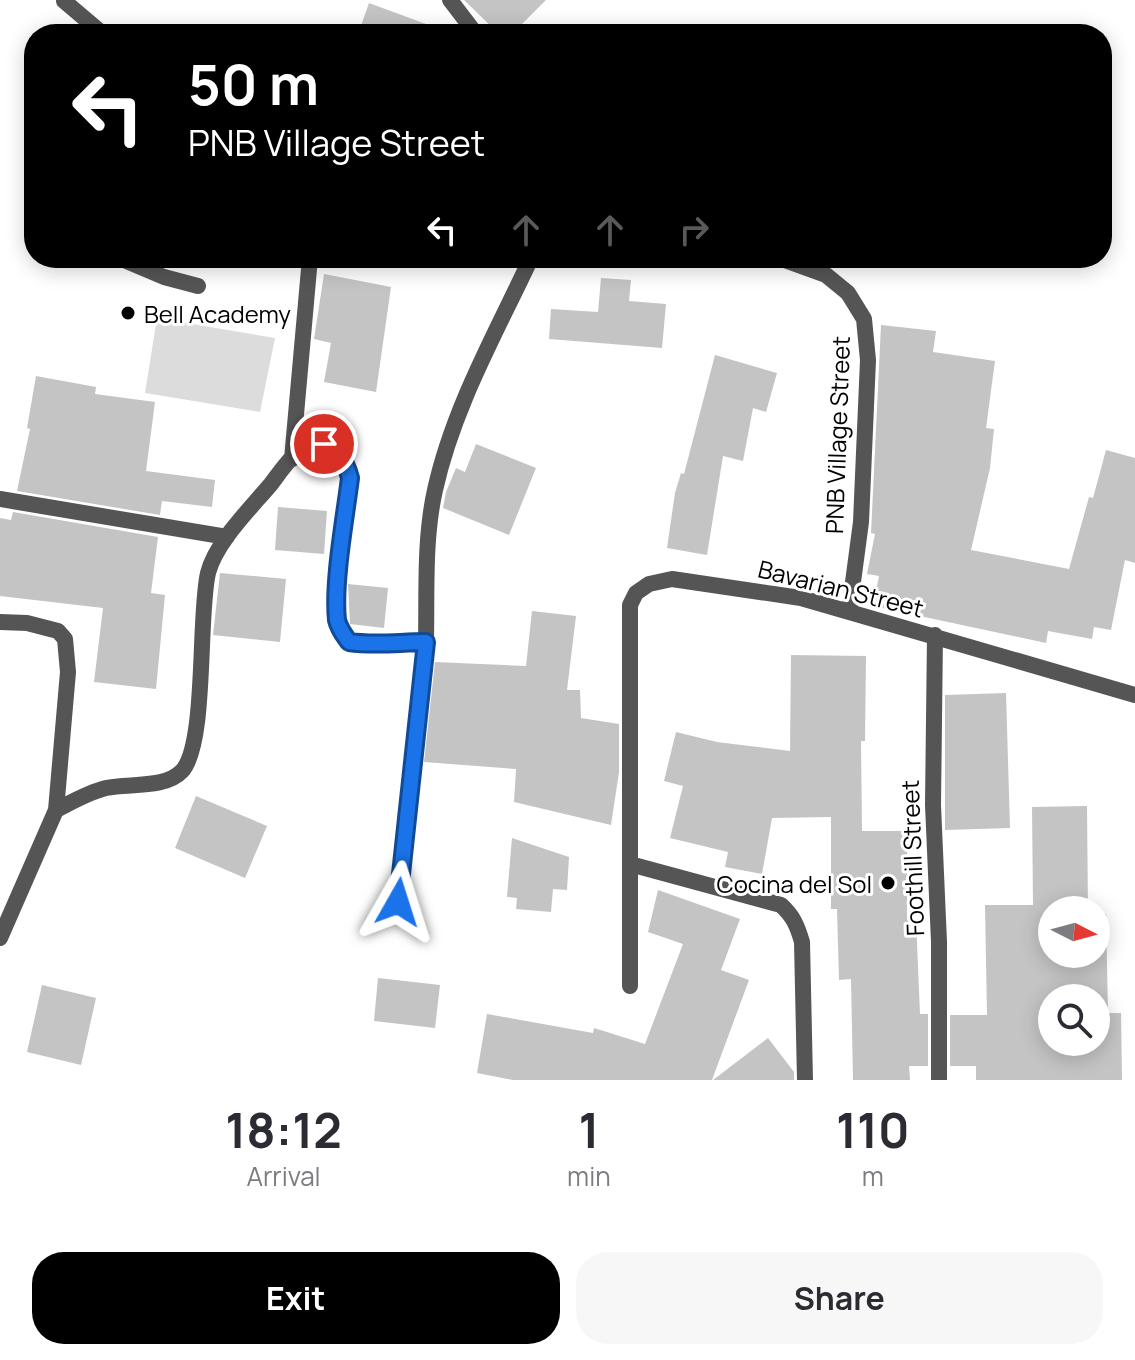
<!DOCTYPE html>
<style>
body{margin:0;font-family:Manrope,sans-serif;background:#f7f7f7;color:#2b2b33;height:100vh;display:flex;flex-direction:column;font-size:30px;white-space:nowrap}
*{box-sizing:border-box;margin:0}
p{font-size:26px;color:#7c7c81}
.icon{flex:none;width:44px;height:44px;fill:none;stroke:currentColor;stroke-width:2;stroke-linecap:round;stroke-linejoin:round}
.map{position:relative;height:1080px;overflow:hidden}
.sheet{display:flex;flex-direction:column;background:#fff;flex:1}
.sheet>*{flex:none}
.top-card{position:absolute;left:24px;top:24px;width:1088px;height:244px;border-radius:32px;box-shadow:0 4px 20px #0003;background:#000;color:#fff;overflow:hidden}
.needle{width:52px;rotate:96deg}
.tools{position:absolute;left:1038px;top:896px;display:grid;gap:16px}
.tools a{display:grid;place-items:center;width:72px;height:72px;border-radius:50%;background:#fff;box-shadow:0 4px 20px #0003;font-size:40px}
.pin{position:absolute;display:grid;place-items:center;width:68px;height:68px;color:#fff;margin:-34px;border:4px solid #fff;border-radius:50%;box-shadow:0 2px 8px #0007}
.me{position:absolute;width:88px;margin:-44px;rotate:6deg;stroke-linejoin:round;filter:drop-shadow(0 0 6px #0008)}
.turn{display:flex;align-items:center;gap:28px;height:168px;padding:0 32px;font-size:36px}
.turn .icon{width:104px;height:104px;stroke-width:2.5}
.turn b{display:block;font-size:56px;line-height:68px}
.lanes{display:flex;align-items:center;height:76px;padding:0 32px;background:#0003;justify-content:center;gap:40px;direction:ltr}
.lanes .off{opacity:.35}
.eta{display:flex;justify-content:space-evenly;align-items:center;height:136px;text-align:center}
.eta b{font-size:48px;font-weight:700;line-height:56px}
.cta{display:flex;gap:16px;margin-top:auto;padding:16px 32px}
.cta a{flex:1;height:92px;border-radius:32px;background:#000;color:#fff;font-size:32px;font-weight:700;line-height:92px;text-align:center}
.cta a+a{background:#f7f7f7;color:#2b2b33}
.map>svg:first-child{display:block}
</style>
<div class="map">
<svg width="1135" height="1080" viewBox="0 0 1135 1080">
<rect width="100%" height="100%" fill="#fff"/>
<path fill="#dcdcdc" d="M157,318l118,20 -15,74 -115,-19z"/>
<path fill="#c4c4c4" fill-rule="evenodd" d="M464,0h82l-34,34h-13z
M369,3l76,28 -1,3h-86z
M324,274l67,13 -15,105 -52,-10 7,-39 -17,-4z
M601,278l30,2 -2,21 37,3 -4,44 -113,-9 2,-30 47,3z
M881,325l55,6 -3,21 62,9 -9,67 8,1 -4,39 -19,82 98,19 20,-72 4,1 13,-48 29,8v105l-10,-3 -14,70 -17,-3 -2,12 -44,-8 -2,12 -173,-37 6,-30 -12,-2 8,-40 -4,-1z
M715,355l62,18 -11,39 -13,-4 -10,53 -20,-5 -16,99 -40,-7 8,-55 6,-20 3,1z
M36,376l60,11 -1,7 60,8 -9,69 69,9 -3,27 -50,-6 -2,14 -143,-24 13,-62 -3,-1z
M476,444l60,24 -27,67 -66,-27 3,-16 10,-24 9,4z
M278,507l49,4 -3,43 -49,-4z
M13,512l145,25 -7,56 14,2 -9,94 -62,-7 9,-74 -103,-12v-78l11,2z
M220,573l66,6 -6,63 -67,-7z
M348,584l40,4 -4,40 -34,-4z
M532,611l44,5 -9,74h13l1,28 38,6v48l-8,53 -97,-23 2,-33 -92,-7 11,-100 91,4z
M791,655l75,1 -1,85h-4l1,90h45v89l9,-1 4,95h8v52h-19l1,14h-57l-2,-101 -12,1 -2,-71h-6v-92l-59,1 -10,56 -37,-7 3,-15 -58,-14 13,-52 -19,-5 12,-49 41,10 73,9z
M1006,693l4,135 -65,2v-135z
M196,796l71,30 -22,52 -70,-30z
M1087,806l1,104h-36v44h44v-40h10l2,99h13l1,67h-146v-14h-26v-51h37l-2,-110h48l-1,-98zM1052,998h44v44h-44z
M512,838l57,19 -2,33 -14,-1 -2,23 -35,-3 1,-11 -10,-1z
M658,890l82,29 -19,51 28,10 -37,100h-199l-36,-7 10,-59 106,19 1,-5 51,16 38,-100 -35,-12z
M378,978l62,7 -5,43 -61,-7z
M42,985l54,13 -15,67 -54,-13z
M768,1038l26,34v8h-81z"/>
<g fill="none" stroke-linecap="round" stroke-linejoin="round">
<path stroke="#555" stroke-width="16" d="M450,0l26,34
M64,1l39,33
M119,258l45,19 34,9
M779,258l47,17 22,18 16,26 4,41 -7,162 -12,90
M292,459l18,-201
M0,499l227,38
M0,622l27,1 31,8 7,8 3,33 -12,138 -56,128
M935,635l-2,170 6,137v138
M56,810c16,-8 33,-18 50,-22 23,-5 59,1 76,-17 25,-27 16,-156 26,-198 8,-31 42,-64 63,-89 10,-13 26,-38 44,-41 20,-3 31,19 35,35 -5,40 -17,103 -12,142 1,9 6,15 11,22 28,4 50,0 77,0 1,-50 -2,-103 9,-152 18,-82 61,-157 96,-232
M630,864l151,41c12,11 16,20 21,37l3,138
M398,902l28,-260
M630,986v-381l6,-12 13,-9 23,-5 129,19 334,97"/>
</g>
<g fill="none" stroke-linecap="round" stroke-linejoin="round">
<defs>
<path id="route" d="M324,444c15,6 22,18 26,34 -5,40 -17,104 -13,142 2,9 7,15 12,22 27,4 51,0 77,0l-28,260"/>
</defs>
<use href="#route" stroke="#114b97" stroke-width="20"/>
<use href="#route" stroke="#1a73e8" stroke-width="14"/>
</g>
<g fill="#000" stroke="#fff" stroke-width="3">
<circle cx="128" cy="313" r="8"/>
<circle cx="888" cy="883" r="8"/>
</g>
<g text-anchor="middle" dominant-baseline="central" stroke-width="6" stroke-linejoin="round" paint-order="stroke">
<g font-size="24" fill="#000" stroke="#fff" text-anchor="start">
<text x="144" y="313">Bell Academy</text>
<text x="872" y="883" text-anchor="end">Cocina del Sol</text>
</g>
<g font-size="24" fill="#000" stroke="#fff">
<text transform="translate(837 435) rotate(-88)">PNB Village Street</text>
<text transform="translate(841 588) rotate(14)">Bavarian Street</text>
<text transform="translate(912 858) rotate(-92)">Foothill Street</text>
</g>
</g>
</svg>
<div class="tools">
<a><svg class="needle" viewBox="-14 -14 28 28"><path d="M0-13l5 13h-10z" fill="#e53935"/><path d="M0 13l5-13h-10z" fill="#7c7c81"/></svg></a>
<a><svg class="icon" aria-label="search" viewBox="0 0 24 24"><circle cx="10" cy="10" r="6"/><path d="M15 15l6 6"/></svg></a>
</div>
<div class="pin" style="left:324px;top:444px;background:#d93025"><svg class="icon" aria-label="arrive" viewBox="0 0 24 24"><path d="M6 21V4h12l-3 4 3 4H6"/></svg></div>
<svg class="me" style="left:398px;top:902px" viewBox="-20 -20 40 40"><path d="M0-17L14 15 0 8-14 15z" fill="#1a73e8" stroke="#fff" stroke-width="4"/></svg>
<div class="top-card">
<div class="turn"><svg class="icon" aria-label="left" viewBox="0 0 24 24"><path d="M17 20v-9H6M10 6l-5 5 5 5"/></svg><div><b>50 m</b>PNB Village Street</div></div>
<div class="lanes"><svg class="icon" aria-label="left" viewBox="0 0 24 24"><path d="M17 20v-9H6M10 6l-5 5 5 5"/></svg><svg class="icon off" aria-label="ahead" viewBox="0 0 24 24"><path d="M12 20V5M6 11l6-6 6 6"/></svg><svg class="icon off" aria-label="ahead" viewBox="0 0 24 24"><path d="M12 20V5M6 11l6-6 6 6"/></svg><svg class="icon off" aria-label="right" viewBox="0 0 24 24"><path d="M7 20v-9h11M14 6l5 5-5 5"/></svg></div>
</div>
</div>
<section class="sheet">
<div class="eta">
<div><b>18:12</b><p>Arrival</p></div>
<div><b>1</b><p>min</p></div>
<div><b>110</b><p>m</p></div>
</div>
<div class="cta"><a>Exit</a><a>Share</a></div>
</section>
